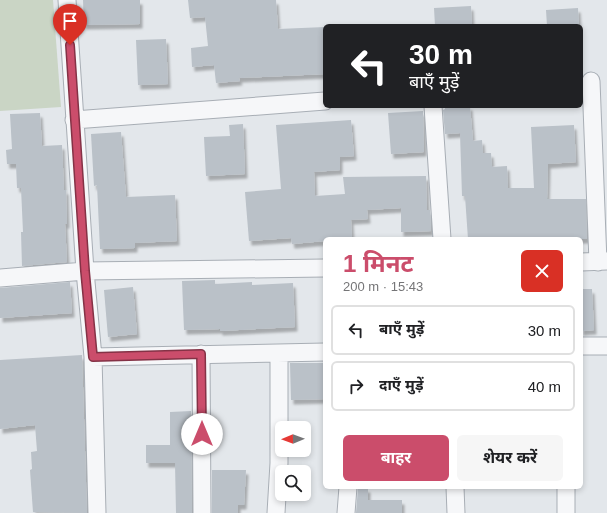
<!DOCTYPE html>
<html lang="hi">
<meta charset="utf-8">
<style>
body{margin:0;font-family:Helvetica,"Noto Sans Devanagari",sans-serif;background:#f6f6f6;color:#202124;height:100vh;display:flex;flex-direction:column;font-size:15px;white-space:nowrap}
*{box-sizing:border-box;margin:0}
p{font-size:13px;color:#757577}
.icon{flex:none;width:22px;height:22px;fill:none;stroke:currentColor;stroke-width:2;stroke-linecap:round;stroke-linejoin:round}
.map{position:relative;flex:1;overflow:hidden}
.panel{position:absolute;left:323px;top:237px;width:260px;height:252px;display:flex;flex-direction:column;background:#fff;border-radius:6px;box-shadow:0 2px 6px #0003}
.panel>*{flex:none}
.hud{position:absolute;left:323px;top:24px;width:260px;height:84px;border-radius:6px;box-shadow:0 2px 6px #0003;background:#202124;color:#fff;overflow:hidden}
.needle{width:26px;rotate:269deg}
.buttons{position:absolute;left:275px;top:421px;display:grid;gap:8px}
.buttons a{display:grid;place-items:center;width:36px;height:36px;border-radius:6px;background:#fff;box-shadow:0 2px 6px #0003;font-size:20px}
.pin{position:absolute;display:grid;place-items:center;width:34px;height:34px;color:#fff;margin:-41px -17px;border-radius:50% 50% 50% 0;rotate:-45deg;box-shadow:0 0 4px #0007}
.pin .icon{rotate:45deg}
.me{position:absolute;width:44px;margin:-22px;rotate:0deg;stroke-linejoin:round;filter:drop-shadow(0 0 3px #0008)}
.turn{display:flex;align-items:center;gap:14px;height:84px;padding:0 20px;font-size:18px}
.turn .icon{width:52px;height:52px;stroke-width:2.5}
.turn b{display:block;font-size:28px;line-height:34px}
.round{display:grid;place-items:center;flex:none;width:42px;height:42px;border-radius:6px;background:#f6f6f6}
.overview{display:flex;align-items:center;justify-content:space-between;height:68px;padding:0 20px}
h1{font-size:24px;font-weight:700;line-height:30px;color:#cb4d6b}
.action{display:flex;gap:8px;margin-top:auto;padding:8px 20px}
.action a{flex:1;height:46px;border-radius:6px;background:#cb4d6b;color:#fff;font-size:16px;font-weight:700;line-height:46px;text-align:center}
.action a+a{background:#f6f6f6;color:#202124}
ul{padding:0;list-style:none}
li{display:flex;align-items:center;gap:12px;height:50px;margin:0 8px 6px;padding:0 12px;border:2px solid #e0e0e0;border-radius:6px}
li div{flex:1}
li b{display:block;font-size:15px}
li em{font-style:normal}
.map>svg:first-child{display:block}
</style>
<div class="map">
<svg width="607" height="513" viewBox="0 0 607 513">
<defs>
<filter id="shadow"><feDropShadow dx="2.5" dy="4.5" stdDeviation="1" flood-color="#0004"/></filter>
</defs>
<rect width="100%" height="100%" fill="#e3e7eb"/>
<path fill="#cad5c5" d="M0,0h53l8,107 -61,4z"/>
<path fill="#bac1c8" filter="url(#shadow)" d="M83,0h57v24l-56,1z
M188,0h88l2,29 47,-2v47l-86,4 1,3 -24,2 -2,-18 -22,2 -1,-19 17,-2 -3,-29 -15,1z
M471,6l1,20h-37l-1,-18z
M578,8l1,18h-32l-1,-16z
M166,39l2,45 -30,1 -2,-45z
M445,106h25l3,35 9,-1 1,13h8l1,14 15,-1 1,22h26l-3,-61 43,-2 2,37 -28,2 -1,35h39l1,40h-119l-3,-43h-3l-2,-63 -15,1 -2,-24 2,-1z
M423,111l1,41 -33,2 -3,-41z
M40,113l2,33 20,-1 2,45h2l1,34h-2l2,38 -45,4 -1,-34h2l-2,-44h-4l-1,-24h-9l-1,-14 6,-1 -2,-35z
M351,120l3,36 -14,1v13l-26,2 1,24 30,-2 -2,-17 83,-1 1,34h3l1,21 -30,1v-24l-34,2 1,9 -17,1 1,19h-27v2l-33,3 -1,-6 -42,3 -4,-49 36,-3 -5,-64z
M243,124l2,50 -39,2 -2,-39 26,-1 -1,-11z
M121,132l5,65 49,-2 2,46 -42,2v5l-35,1 -3,-64 -3,1 -3,-52z
M215,280v4l37,-2v3l41,-2 2,44 -75,4v-2l-36,1 -2,-49z
M70,282l2,31 -72,5v-30z
M133,287l4,47 -29,3 -4,-47z
M581,289h11l2,41 -13,1z
M82,355l5,158 -54,-1 -3,-42 2,-1 -1,-17 6,-1 -2,-26 -35,4v-69z
M290,363h34l1,36 -34,1z
M191,411l1,102h-16l-1,-50h-29v-18h24v-33z
M212,470h34l-2,35h-6v8h-26z
M358,488h10v12h34v13h-46z"/>
<g fill="none" stroke-linecap="round" stroke-linejoin="round">
<defs>
<path id="street" d="M67,0l18,271 8,86 4,156
M591,81l7,181
M433,106l9,133
M74,120l251,-19
M581,262l26,-1
M0,278l85,-7 240,-3
M581,346h26
M201,354l1,159
M93,357l232,-5
M455,487l1,26
M276,513l3,-50v-110
M346,513l2,-26
M566,513v-26"/>
</defs>
<use href="#street" stroke="#a8aeb5" stroke-width="19"/>
<use href="#street" stroke="#f6f7f9" stroke-width="17"/>
</g>
<g fill="none" stroke-linecap="round" stroke-linejoin="round">
<defs>
<path id="route" d="M70,45l15,226 8,86 108,-3 1,80"/>
</defs>
<use href="#route" stroke="#843246" stroke-width="10"/>
<use href="#route" stroke="#cb4d6b" stroke-width="7"/>
</g>
</svg>
<div class="buttons">
<a><svg class="needle" viewBox="-14 -14 28 28"><path d="M0-13l5 13h-10z" fill="#e53935"/><path d="M0 13l5-13h-10z" fill="#757577"/></svg></a>
<a><svg class="icon" aria-label="search" viewBox="0 0 24 24"><circle cx="10" cy="10" r="6"/><path d="M15 15l6 6"/></svg></a>
</div>
<div class="pin" style="left:70px;top:45px;background:#d93025"><svg class="icon" aria-label="arrive" viewBox="0 0 24 24"><path d="M6 21V4h12l-3 4 3 4H6"/></svg></div>
<svg class="me" style="left:202px;top:434px" viewBox="-20 -20 40 40"><circle r="19" fill="#fff"/><path d="M0-13L10 11 0 6-10 11z" fill="#cb4d6b"/></svg>
<div class="hud">
<div class="turn"><svg class="icon" aria-label="left" viewBox="0 0 24 24"><path d="M17 20v-9H6M10 6l-5 5 5 5"/></svg><div><b>30 m</b>बाएँ मुड़ें</div></div>
</div>
<section class="panel">
<div class="overview"><div><h1>1 मिनट</h1><p>200 m · 15:43</p></div><a class="round" style="background:#d93025;color:#fff"><svg class="icon" aria-label="close" viewBox="0 0 24 24"><path d="M6 6l12 12M18 6L6 18"/></svg></a></div>
<ul>
<li><svg class="icon" aria-label="left" viewBox="0 0 24 24"><path d="M17 20v-9H6M10 6l-5 5 5 5"/></svg><div><b>बाएँ मुड़ें</b></div><em>30 m</em></li>
<li><svg class="icon" aria-label="right" viewBox="0 0 24 24"><path d="M7 20v-9h11M14 6l5 5-5 5"/></svg><div><b>दाएँ मुड़ें</b></div><em>40 m</em></li>
</ul>
<div class="action"><a>बाहर</a><a>शेयर करें</a></div>
</section>
</div>
